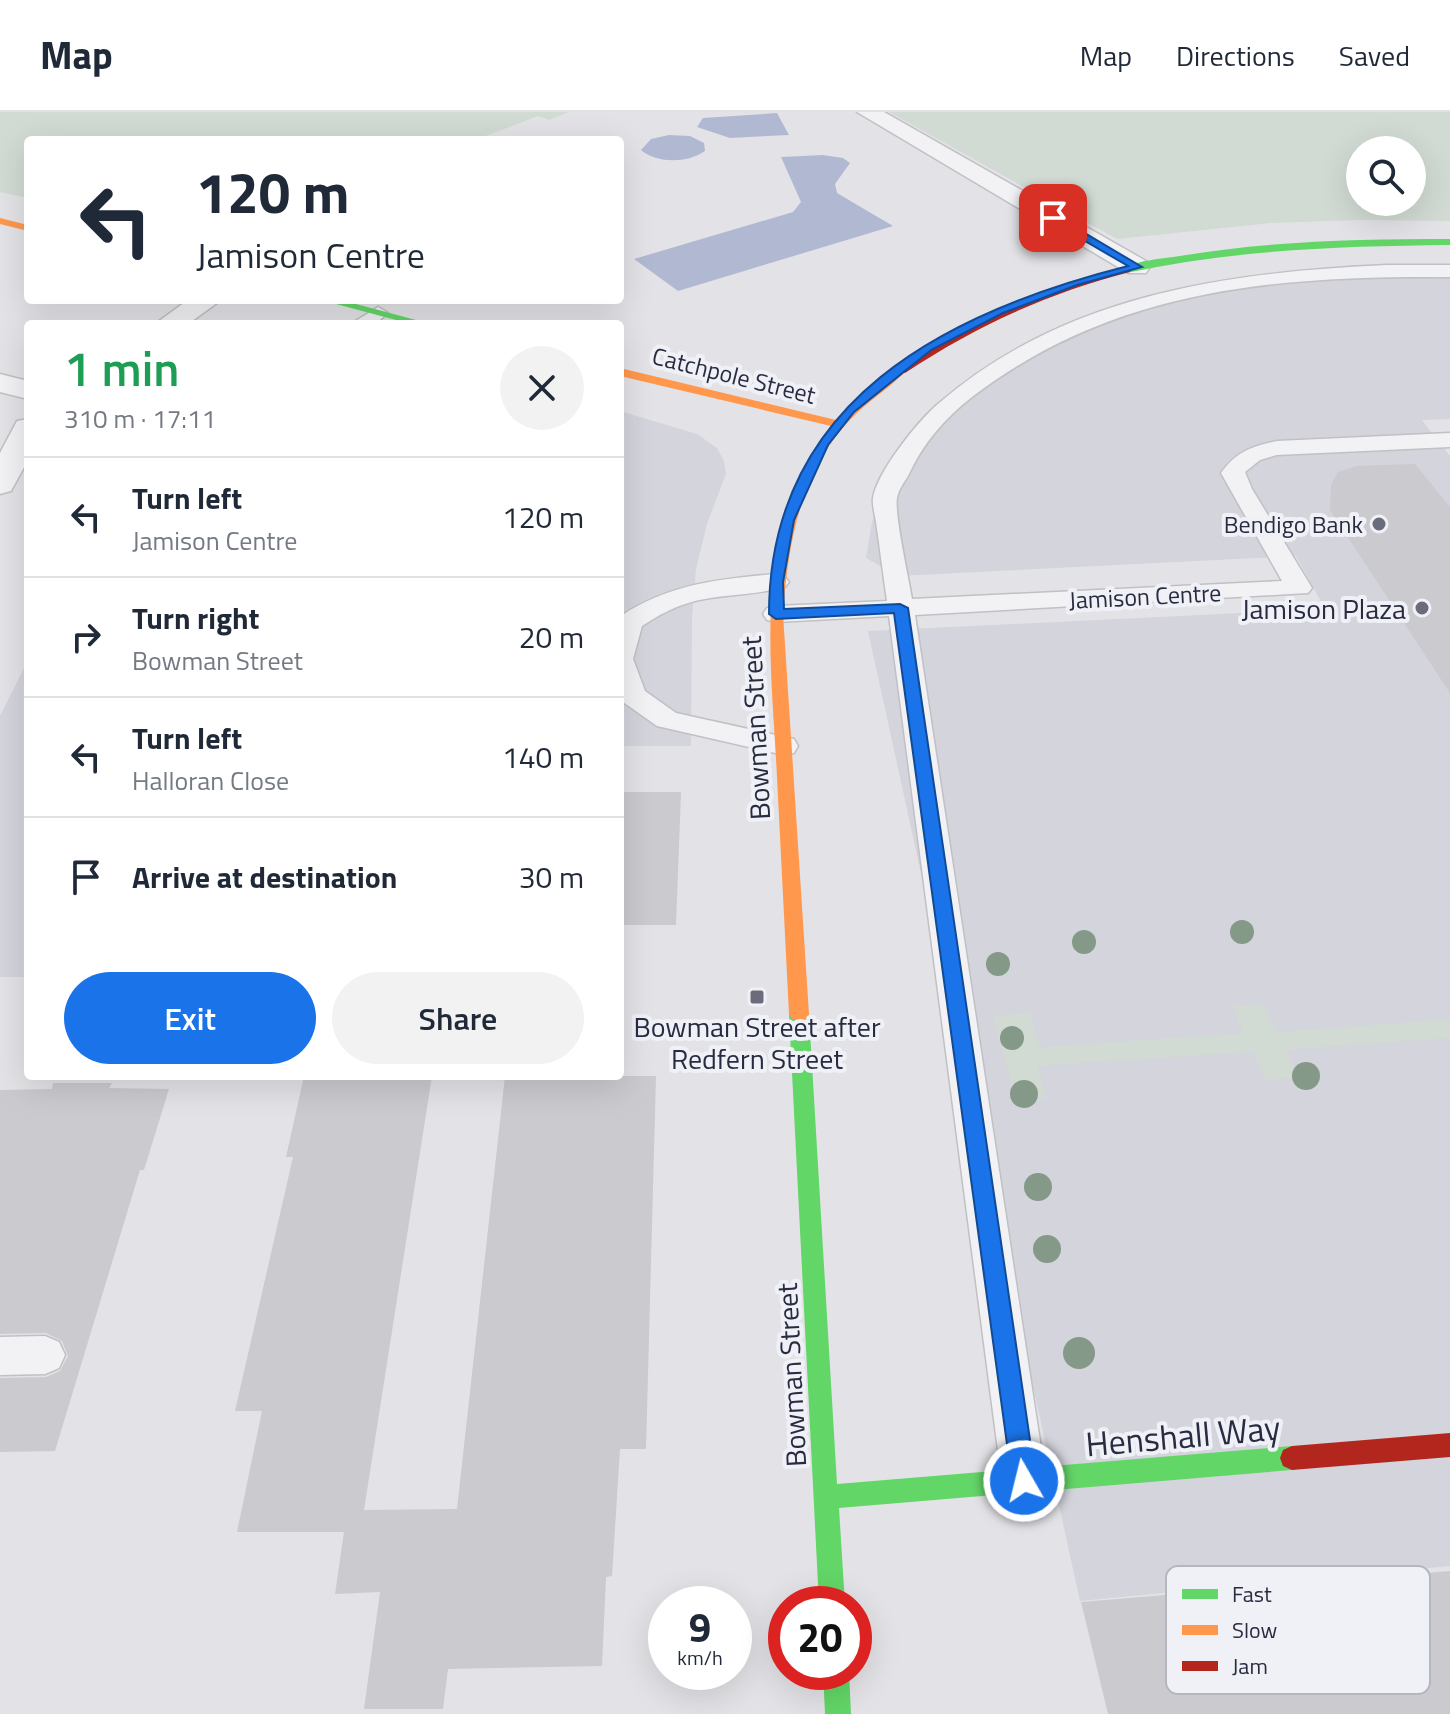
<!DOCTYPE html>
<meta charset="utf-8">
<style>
body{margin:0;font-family:"Titillium Web",sans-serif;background:#f2f2f3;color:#1f2937;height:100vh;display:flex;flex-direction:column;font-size:30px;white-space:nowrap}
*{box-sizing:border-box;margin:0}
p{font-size:26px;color:#747a83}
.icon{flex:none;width:44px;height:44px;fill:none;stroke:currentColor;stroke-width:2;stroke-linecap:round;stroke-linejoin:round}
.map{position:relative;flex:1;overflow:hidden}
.drawer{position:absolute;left:24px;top:208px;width:600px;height:760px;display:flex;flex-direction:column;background:#fff;border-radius:8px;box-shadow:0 8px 32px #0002}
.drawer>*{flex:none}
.hud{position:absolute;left:24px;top:24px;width:600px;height:168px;border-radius:8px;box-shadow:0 8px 32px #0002;background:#fff;color:#1f2937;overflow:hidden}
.fabs{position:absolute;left:1346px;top:24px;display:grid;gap:16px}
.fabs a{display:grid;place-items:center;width:80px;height:80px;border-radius:50%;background:#fff;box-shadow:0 8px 32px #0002;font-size:40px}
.speed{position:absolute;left:648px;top:1474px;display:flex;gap:16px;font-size:40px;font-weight:700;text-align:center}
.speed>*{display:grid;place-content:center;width:104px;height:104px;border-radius:50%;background:#fff;box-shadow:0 8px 32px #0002;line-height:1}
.speed small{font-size:20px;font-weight:400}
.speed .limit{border:12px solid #d22;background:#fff;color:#111}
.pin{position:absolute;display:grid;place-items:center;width:68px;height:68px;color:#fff;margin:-34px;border-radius:16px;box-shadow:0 4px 12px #0006}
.me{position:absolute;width:88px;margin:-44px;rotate:352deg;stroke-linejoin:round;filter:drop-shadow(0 0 6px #0008)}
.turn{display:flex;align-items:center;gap:28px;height:168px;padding:0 40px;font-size:36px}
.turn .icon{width:104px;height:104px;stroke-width:2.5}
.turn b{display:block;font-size:56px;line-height:68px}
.round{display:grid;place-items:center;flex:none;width:84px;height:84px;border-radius:42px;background:#f2f2f3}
.overview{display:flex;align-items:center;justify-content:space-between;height:136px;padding:0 40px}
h1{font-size:48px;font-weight:600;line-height:60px;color:#1e9e55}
.button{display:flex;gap:16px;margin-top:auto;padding:16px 40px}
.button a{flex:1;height:92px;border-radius:48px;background:#1a73e8;color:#fff;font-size:32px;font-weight:600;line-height:92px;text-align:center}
.button a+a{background:#f2f2f3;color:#1f2937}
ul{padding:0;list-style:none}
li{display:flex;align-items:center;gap:24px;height:120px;padding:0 40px;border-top:2px solid #e0e1e3}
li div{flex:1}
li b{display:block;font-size:30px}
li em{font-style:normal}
header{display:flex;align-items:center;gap:48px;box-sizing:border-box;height:112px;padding:0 40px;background:#fff;border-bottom:2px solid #e0e1e3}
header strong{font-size:38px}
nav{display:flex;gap:44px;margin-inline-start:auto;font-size:28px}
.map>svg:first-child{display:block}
</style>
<header>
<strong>Map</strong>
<nav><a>Map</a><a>Directions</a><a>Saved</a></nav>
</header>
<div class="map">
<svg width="1450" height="1602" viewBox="0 0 1450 1602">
<rect width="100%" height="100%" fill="#e3e3e7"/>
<path fill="#d3d4dc" d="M1450,158v149l-28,1 28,36v1110l-370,35 -212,-970 457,-22 -29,-53 -397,20 -33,-18 6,-36 28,-64 102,-98 191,-71z
M620,299l77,23 20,14 7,13 2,13 -19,50 -11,45 -4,48 -1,129h-71z
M28,548v317h-28v-261z"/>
<path fill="#d1dad3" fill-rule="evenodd" d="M0,0h569l-20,8 -11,-4 -63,24h-447v58l-28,-6z
M889,0h561v109l-91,-1 -88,3 -154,16zM1360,38h52v52h-52z
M1264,892l13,28 173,-13v19l-164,12 11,28 -32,2 -12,-28 -215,14 8,32 -30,3 -23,-85 37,-3 10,34 203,-14 -10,-27z"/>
<path fill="#b1b9d2" d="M777,1l12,22 -59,3 -33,-11 6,-9z
M669,23l21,1 14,7 1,8c-17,12 -48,13 -64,-1l10,-11z
M823,43l20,3 7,5 -15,21 2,9 56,33 -215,65 -44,-32 159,-47 8,-10 -20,-45z"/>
<path fill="#cacacf" d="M1415,352l35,43v186l-120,-183 1,-25 7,-13 19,-6z
M620,680h61l-5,133h-56z
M304,964h128l-68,434 93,-1 48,-433h151l-10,373h-26l-8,127 -6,1 -4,89 -154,3 -5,40h-79l16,-117 -45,2 9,-62h-107l25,-121h-27l58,-254h-7z
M53,971h59l-3,5 60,1 -25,81h-4l-85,281 -55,1v-74l46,-1 14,-6 8,-15 -6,-15 -16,-8 -46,1v-244l52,-1z
M1450,1459v143h-342l-27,-112z"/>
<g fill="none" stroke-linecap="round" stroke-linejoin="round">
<defs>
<path id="lane" d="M1387,153h63v12c-174,-1 -335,11 -478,120 -28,22 -49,46 -64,79 -4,6 -10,15 -11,22 -3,15 12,82 15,101l370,-18 -61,-108c15,-21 31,-27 56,-32l173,-8v14l-173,8 -17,5 -15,12 7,17 60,99 -4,5 -393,22 131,866 -7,15 -15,6 -15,-6 -7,-15 -113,-865 -113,6 -9,-2 -4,-6 4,-6 9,-2 111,-5c-4,-26 -7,-53 -11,-79 -1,-7 -4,-17 -3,-24 4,-26 45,-77 65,-94 125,-109 289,-132 449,-139z
M378,195l10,6 -13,11h-24z
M776,462l9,3 4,5 -4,5c-59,15 -85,0 -143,39l-9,33 12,32 31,22 118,26 4,7 -4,7 -10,2 -127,-29 -34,-24 -3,-5 1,-81c48,-32 98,-37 155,-42z
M45,1224l14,6 6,13 -6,13 -14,6 -45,1v-38z"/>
<path id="street" d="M857,0h27l262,149 4,6 -4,6h-18z
M188,188h33l-33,24h-33z
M0,262l28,7v18l-28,-7z
M28,307v41l-17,31 -11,3v-41l17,-32z"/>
</defs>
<use href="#lane" stroke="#c0c0c5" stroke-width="3"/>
<use href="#street" stroke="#c0c0c5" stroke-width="3"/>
<use href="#lane" fill="#f2f2f4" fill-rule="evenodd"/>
<use href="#street" fill="#f2f2f4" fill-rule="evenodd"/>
<path fill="#63d668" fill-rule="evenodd" d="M1450,127v6c-109,1 -217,5 -324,28l-5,-3c14,-10 41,-11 59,-14 89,-15 179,-17 270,-17z
M321,188h20l90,24h-20z
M799,895l7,2 3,5 28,470 455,-38 9,4 3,8 -3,8 -9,4 -453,38 6,96h-26l-30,-590 3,-5z
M823,1560h26l2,42h-26z"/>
<path fill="#ff974d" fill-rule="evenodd" d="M0,106l28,7v6l-28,-7z
M897,255l10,3c-17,18 -39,31 -56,49 -51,52 -63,125 -68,195l26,400 -3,5h-14l-3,-5c-4,-79 -8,-158 -12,-237 -6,-121 -26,-248 54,-351l-211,-50v-8l216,52 29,-29z"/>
<path fill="#b3261e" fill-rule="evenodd" d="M1126,155l5,3 -1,2c-82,21 -154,54 -225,101l-10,-3c11,-11 27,-19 41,-28 60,-35 123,-58 190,-75z
M1450,1321v24l-158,13 -9,-4 -3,-8 3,-8 9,-4z"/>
</g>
<g fill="#849987">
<circle cx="1242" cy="820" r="12"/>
<circle cx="1084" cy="830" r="12"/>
<circle cx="998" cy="852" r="12"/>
<circle cx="1012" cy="926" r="12"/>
<circle cx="1306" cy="964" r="14"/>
<circle cx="1024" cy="982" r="14"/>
<circle cx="1038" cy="1075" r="14"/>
<circle cx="1047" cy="1137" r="14"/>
<circle cx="1079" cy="1241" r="16"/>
</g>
<path fill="#1a73e8" stroke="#114b97" stroke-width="2" d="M1049,104h7l86,51 -65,18 -74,28 -72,37 -77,62 -26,33 -34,75 -11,62 1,27 116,-5 8,4 128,873 -3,8 -9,4 -9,-4 -3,-8 -118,-868 -118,6 -7,-5c0,-213 177,-302 359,-348l-79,-46z"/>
<g fill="#6a6c7b" stroke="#f0f1f7" stroke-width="3">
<circle cx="1379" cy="412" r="8"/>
<circle cx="1422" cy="496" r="8"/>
<rect x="749" y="877" width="16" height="16" rx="4"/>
</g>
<g text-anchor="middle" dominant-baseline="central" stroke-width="8" stroke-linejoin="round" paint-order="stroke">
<g font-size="24" fill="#292c41" stroke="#f0f1f7">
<text transform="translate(734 263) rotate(14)">Catchpole Street</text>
<text transform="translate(1145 484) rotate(-3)">Jamison Centre</text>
</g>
<g font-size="24" fill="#292c41" stroke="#f0f1f7" text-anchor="end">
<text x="1363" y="412">Bendigo Bank</text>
</g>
<g font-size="28" fill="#292c41" stroke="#f0f1f7" text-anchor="end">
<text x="1406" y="496">Jamison Plaza</text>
<text x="757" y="914" text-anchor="middle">Bowman Street after<tspan x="757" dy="32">Redfern Street</tspan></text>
</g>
<g font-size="28" fill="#292c41" stroke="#f0f1f7">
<text transform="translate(755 616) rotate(-93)">Bowman Street</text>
<text transform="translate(791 1263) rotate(-93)">Bowman Street</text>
</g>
<g font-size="34" fill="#292c41" stroke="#f0f1f7">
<text transform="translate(1183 1323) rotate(-5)">Henshall Way</text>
</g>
</g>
<rect x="1166" y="1454" width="264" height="128" rx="12" fill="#f0f1f7" stroke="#b4b6c0" stroke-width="2"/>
<rect x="1182" y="1477" width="36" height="10" fill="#63d668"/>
<rect x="1182" y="1513" width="36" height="10" fill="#ff974d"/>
<rect x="1182" y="1549" width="36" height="10" fill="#b3261e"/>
<g font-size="22" fill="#292c41">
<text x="1232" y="1490">Fast</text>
<text x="1232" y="1526">Slow</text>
<text x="1232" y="1562">Jam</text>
</g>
</svg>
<div class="fabs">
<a><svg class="icon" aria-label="search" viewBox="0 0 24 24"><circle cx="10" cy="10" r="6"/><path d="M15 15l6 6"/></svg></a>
</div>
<div class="speed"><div>9<small>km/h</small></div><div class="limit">20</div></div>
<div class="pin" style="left:1053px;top:106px;background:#d93025"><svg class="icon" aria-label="arrive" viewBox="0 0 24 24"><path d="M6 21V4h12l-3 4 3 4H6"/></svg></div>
<svg class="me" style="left:1024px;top:1369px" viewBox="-20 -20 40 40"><circle r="17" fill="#1a73e8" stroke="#fff" stroke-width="3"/><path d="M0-11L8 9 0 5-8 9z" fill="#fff"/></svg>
<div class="hud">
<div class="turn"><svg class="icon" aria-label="left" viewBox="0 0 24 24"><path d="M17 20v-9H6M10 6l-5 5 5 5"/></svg><div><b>120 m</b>Jamison Centre</div></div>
</div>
<section class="drawer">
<div class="overview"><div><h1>1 min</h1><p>310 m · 17:11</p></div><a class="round"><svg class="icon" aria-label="close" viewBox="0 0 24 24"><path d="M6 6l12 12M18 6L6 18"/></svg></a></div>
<ul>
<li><svg class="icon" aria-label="left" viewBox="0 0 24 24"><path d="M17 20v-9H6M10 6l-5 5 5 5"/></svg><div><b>Turn left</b><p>Jamison Centre</p></div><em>120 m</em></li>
<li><svg class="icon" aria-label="right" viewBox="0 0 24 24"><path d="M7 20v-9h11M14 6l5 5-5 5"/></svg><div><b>Turn right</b><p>Bowman Street</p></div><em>20 m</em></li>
<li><svg class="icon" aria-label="left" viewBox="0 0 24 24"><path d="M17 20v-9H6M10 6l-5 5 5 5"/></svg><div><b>Turn left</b><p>Halloran Close</p></div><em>140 m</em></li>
<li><svg class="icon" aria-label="arrive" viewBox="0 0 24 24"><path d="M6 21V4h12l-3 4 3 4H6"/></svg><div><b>Arrive at destination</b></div><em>30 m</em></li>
</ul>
<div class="button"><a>Exit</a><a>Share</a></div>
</section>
</div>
